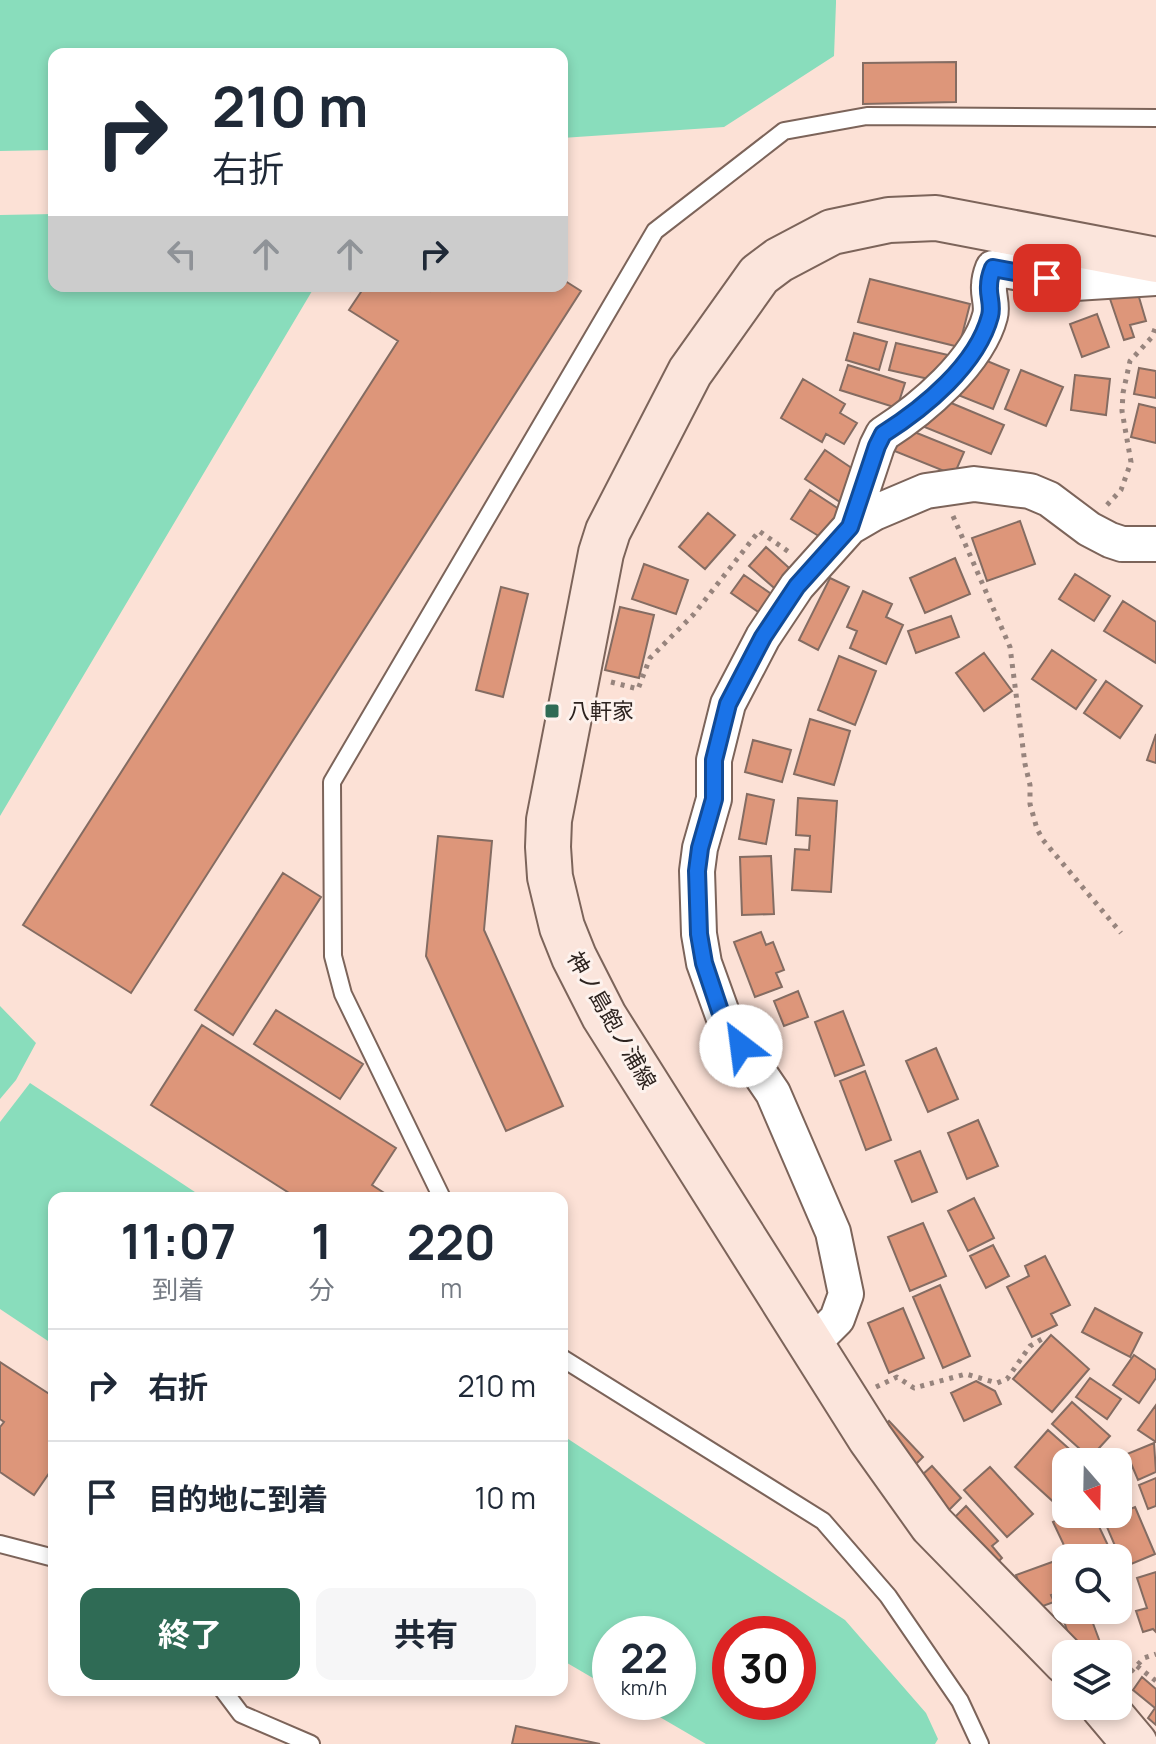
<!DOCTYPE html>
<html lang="ja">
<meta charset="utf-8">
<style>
body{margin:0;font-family:Manrope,"Noto Sans JP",sans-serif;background:#f6f6f7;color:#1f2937;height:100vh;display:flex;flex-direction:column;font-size:30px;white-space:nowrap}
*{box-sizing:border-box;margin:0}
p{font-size:26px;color:#747a83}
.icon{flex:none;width:44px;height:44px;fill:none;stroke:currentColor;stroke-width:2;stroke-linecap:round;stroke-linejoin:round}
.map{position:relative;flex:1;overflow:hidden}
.drawer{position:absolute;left:48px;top:1192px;width:520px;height:504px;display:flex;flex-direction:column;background:#fff;border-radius:16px;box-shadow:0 4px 12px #0003}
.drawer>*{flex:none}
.banner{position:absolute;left:48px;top:48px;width:520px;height:244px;border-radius:16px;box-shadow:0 4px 12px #0003;background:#fff;color:#1f2937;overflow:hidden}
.needle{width:52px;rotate:160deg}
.tools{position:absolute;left:1052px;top:1448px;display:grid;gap:16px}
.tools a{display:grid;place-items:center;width:80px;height:80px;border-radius:16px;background:#fff;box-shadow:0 4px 12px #0003;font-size:40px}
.speed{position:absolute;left:592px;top:1616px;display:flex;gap:16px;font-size:40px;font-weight:700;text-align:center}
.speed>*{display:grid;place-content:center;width:104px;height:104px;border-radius:50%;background:#fff;box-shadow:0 4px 12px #0003;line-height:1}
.speed small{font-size:20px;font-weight:400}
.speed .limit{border:12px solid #d22;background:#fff;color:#111}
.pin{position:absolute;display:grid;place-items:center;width:68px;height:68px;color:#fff;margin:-34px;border-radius:16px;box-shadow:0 4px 12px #0006}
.me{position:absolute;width:88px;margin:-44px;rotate:330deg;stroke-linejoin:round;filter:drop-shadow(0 0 6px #0008)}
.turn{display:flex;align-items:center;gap:28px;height:168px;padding:0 32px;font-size:36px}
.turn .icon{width:104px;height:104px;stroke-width:2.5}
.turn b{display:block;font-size:56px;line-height:68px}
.lanes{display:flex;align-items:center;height:76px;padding:0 32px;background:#0003;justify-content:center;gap:40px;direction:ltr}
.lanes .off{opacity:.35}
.eta{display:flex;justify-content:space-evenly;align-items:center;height:136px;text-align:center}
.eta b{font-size:48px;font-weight:700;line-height:56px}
.cta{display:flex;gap:16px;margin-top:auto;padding:16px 32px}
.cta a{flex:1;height:92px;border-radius:16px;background:#2f6b55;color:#fff;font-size:32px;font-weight:700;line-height:92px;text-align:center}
.cta a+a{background:#f6f6f7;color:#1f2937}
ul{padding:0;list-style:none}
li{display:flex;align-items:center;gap:24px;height:112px;padding:0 32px;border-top:2px solid #e0e1e3}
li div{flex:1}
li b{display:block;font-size:30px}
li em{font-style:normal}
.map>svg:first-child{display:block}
</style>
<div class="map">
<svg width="1156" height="1744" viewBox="0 0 1156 1744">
<rect width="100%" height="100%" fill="#fce1d6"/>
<path fill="#89ddbc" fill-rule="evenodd" d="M0,0h836v3l-2,53 -110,71 -162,11v-84h-508v96l-54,1z
M54,214v72h261l-315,530v-601z
M0,1006l36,37 -20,37 -16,19z
M30,1083l174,115h-150v147l-54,-36v-187z
M562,1435l283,185 81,93 12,26 -3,5h-229l-72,-42h44v-68h-68v54l-48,-28zM798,1634v68h-68v-68z"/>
<path fill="#dd967a" stroke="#846c62" stroke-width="2" d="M956,62v40l-93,2v-41z
M562,279l19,12 -450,702 -108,-68 375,-584 -49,-31 16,-24h56l9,5 3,-5h129z
M870,279l100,25 -11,43 -101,-25z
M1136,287l10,34 -16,4 4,12 -10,3 -15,-44z
M1097,314l12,33 -27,10 -12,-33z
M854,333l33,9 -8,28 -33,-10z
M896,343l52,12 -6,27 -53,-12z
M975,356l34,14 -16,39 -35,-14z
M848,365l57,18 -8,25 -57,-18z
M1139,368l17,3v27l-22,-4z
M1021,370l42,17 -17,39 -41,-17z
M1075,375l35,4 -4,36 -35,-5z
M803,379l42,25 -5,9 17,10 -13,21 -18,-10 -4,8 -41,-24z
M944,400l60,25 -13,29 -69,-28 7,-16 9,4z
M1139,404l17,4v35l-25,-6z
M902,427l62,25 -10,23 -62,-25z
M825,450l34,23 -19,29 -35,-23z
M810,490l38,25 -18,28 -39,-24z
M708,513l27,22 -30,34 -26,-22z
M1020,521l15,43 -48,17 -15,-43z
M766,547l31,28 -17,18 -31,-27z
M955,558l15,36 -45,19 -15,-35z
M644,564l44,16 -12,34 -44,-15z
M1075,574l35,22 -16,25 -35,-22z
M744,575l36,25 -13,18 -36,-25z
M830,578l19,9 -31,63 -19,-10z
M501,587l27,7 -25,103 -27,-7z
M863,591l29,13 -6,13 17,8 -17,39 -36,-16 7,-17 -10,-4z
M1123,601l33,21v41l-52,-32z
M620,607l34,8 -15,63 -34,-8z
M951,616l8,21 -43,16 -8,-22z
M1052,650l44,30 -20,29 -44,-30z
M984,653l28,38 -28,20 -28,-38z
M839,656l37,15 -21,54 -37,-15z
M1106,681l36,25 -22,32 -36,-25z
M810,719l40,12 -16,54 -40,-11z
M1156,734v29l-9,-3z
M753,740l38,10 -9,32 -37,-10z
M747,794l27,6 -8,44 -27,-5z
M798,798l39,3 -6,91 -39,-2 3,-41 14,1 1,-14 -14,-1z
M438,836l54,5 -8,89 79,176 -57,25 -80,-175z
M771,856l3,58 -32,1 -2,-58z
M283,873l38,24 -88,138 -38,-25z
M761,932l5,13 7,-3 11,28 -8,3 6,14 -27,10 -21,-55z
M798,991l10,26 -24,9 -10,-25z
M276,1010l87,54 -23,35 -86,-55z
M843,1011l21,54 -29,11 -20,-54z
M202,1025l194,123 -24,37 20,13h-95l-146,-93z
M936,1048l22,51 -30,13 -22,-51z
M865,1071l26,69 -25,10 -26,-69z
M978,1120l20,46 -31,13 -19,-46z
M920,1151l17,41 -25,10 -17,-41z
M974,1198l20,40 -26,13 -20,-40z
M923,1223l23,53 -36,15 -22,-54z
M993,1245l16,31 -23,12 -16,-32z
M1045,1256l25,49 -19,9 6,11 -25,12 -25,-50 22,-11 -4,-10z
M940,1285l30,71 -27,12 -30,-71z
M903,1308l21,50 -35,15 -21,-50z
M1095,1308l47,25 -12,24 -48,-25z
M1051,1335l38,34 -37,43 -39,-33z
M1134,1355l22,15v8l-17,25 -26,-18z
M0,1362l54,35v69l-20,29 -34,-23v-45l4,-5 -4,-3z
M1090,1378l31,21 -14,20 -31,-22z
M976,1381l19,10 6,13 -37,17 -13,-28z
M1072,1402l38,34 -20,22 -38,-34z
M1156,1405v37l-18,-12z
M889,1421l34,36 -11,11 -34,-37z
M1048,1430l36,32h-18v36l-8,8 -43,-39z
M1154,1443l2,29 -18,8 -11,-26z
M932,1466l29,32 -19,19 -30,-33z
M990,1467l43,47 -26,23 -43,-47z
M1156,1478v28l-8,3 -9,-24z
M966,1506l32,35 -6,5 10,12 -11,11 -42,-46z
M1135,1507l20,47 -31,13 -20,-47z
M1070,1514h23l21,44h-44l-17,-36z
M1066,1557v33l-15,5 3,7 -25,9 -13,-36z
M1156,1572v60l-3,-3 -10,3 -7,-21 11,-3 -10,-30z
M1070,1610h18l16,43 -19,1 -3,-10 -9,3 -12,-34z
M1142,1677l14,12v36l-8,-7 7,-10 -22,-18z
M516,1726l84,18h-88z"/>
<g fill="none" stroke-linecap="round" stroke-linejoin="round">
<defs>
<path id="lane" d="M442,1198l-99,-204 -10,-38 -1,-174 323,-551 129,-100 83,-15 289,2
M562,1358l261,163 65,75 72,105 20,43
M0,1544l54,14
M223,1690l18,24 70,30"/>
<path id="street" d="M850,527l27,-81 6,-12c39,-25 95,-72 107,-118 3,-11 -2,-20 -1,-30 0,-6 2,-13 4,-18l82,15 81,-5
M812,1344l25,-25 9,-25 -13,-62 -60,-139 -47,-69 -22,-61 -5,-29 -2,-63 3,-23 14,-49v-39l14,-56 35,-67 34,-51 53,-59 24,-14 52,-22 48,-7 56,7 19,8 40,30 21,11 12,4h34"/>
<path id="secondary" d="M1066,1662l-134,-137 -62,-87 -266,-422 -30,-59 -12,-30 -12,-50 -2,-30 1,-27 52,-267 7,-22 82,-159 69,-97 20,-15 53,-28 57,-12 47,-2 220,42
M1103,1706l32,38"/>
</defs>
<use href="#lane" stroke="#7c645a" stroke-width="20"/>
<use href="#street" stroke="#7c645a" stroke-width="38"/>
<use href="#secondary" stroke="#7c645a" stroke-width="48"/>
<path stroke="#97847d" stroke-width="5" stroke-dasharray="4 6" stroke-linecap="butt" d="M1107,505l14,-15 10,-28 -9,-51 1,-18 7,-32 22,-24 4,-11
M953,516l57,131 15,117 5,21v19l7,25 6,11 78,93
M611,682l27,7 12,-31 44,-44 65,-83 30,21
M876,1387l21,-10 17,11 52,-14 31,9 10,-4 23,-33 12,-7
M1137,1666l19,15
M1124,1679l20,-21 12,-4"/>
<use href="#lane" stroke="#fff" stroke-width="16"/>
<use href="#street" stroke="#fff" stroke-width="34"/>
<use href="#secondary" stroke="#fbe5dc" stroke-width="44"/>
</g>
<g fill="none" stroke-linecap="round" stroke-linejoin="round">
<defs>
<path id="route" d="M741,1046l-21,-35 -16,-48 -5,-29 -2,-63 3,-23 14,-49v-39l14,-56 35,-67 34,-51 53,-59 27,-81 6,-12c41,-26 94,-69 107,-118 3,-11 -2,-20 -1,-30 0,-6 2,-13 4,-18l54,10"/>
</defs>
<use href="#route" stroke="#114b97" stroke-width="20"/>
<use href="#route" stroke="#1a73e8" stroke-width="14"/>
</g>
<rect fill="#2f6b55" stroke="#fdf2ed" stroke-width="3" x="544" y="703" width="16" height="16" rx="4"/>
<g text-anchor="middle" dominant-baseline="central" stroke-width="6" stroke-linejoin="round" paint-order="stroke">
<g font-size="22" fill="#2d231f" stroke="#fdf2ed" text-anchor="start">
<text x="568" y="711">八軒家</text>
</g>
<g font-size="22" fill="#2d231f" stroke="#fdf2ed">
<text transform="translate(612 1020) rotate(60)">神ノ島飽ノ浦線</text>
</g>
</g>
</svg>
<div class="tools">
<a><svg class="needle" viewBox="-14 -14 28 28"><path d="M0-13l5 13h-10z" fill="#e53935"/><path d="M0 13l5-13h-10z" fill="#747a83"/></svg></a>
<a><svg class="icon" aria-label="search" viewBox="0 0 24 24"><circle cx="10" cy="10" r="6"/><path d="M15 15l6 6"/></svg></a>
<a><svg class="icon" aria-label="layers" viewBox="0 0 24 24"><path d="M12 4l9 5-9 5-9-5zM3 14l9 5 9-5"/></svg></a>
</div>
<div class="speed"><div>22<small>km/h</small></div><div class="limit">30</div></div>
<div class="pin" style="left:1047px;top:278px;background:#d93025"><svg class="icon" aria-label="arrive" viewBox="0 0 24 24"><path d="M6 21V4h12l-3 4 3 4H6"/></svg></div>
<svg class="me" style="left:741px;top:1046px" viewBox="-20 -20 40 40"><circle r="19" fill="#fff"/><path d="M0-13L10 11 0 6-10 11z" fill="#1a73e8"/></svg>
<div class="banner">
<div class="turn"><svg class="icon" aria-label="right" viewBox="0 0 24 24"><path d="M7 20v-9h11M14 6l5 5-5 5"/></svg><div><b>210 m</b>右折</div></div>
<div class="lanes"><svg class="icon off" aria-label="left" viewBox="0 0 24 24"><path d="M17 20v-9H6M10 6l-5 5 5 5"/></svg><svg class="icon off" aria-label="ahead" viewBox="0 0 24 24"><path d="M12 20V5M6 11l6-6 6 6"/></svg><svg class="icon off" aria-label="ahead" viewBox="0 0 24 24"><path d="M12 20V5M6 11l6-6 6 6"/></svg><svg class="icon" aria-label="right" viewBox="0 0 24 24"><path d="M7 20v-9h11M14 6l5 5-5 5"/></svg></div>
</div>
<section class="drawer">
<div class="eta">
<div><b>11:07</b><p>到着</p></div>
<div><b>1</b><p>分</p></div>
<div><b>220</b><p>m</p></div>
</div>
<ul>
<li><svg class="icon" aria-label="right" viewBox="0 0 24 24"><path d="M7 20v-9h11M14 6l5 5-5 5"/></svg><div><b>右折</b></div><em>210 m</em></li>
<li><svg class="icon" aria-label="arrive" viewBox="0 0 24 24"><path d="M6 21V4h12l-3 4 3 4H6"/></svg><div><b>目的地に到着</b></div><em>10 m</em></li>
</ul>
<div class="cta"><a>終了</a><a>共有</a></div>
</section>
</div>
